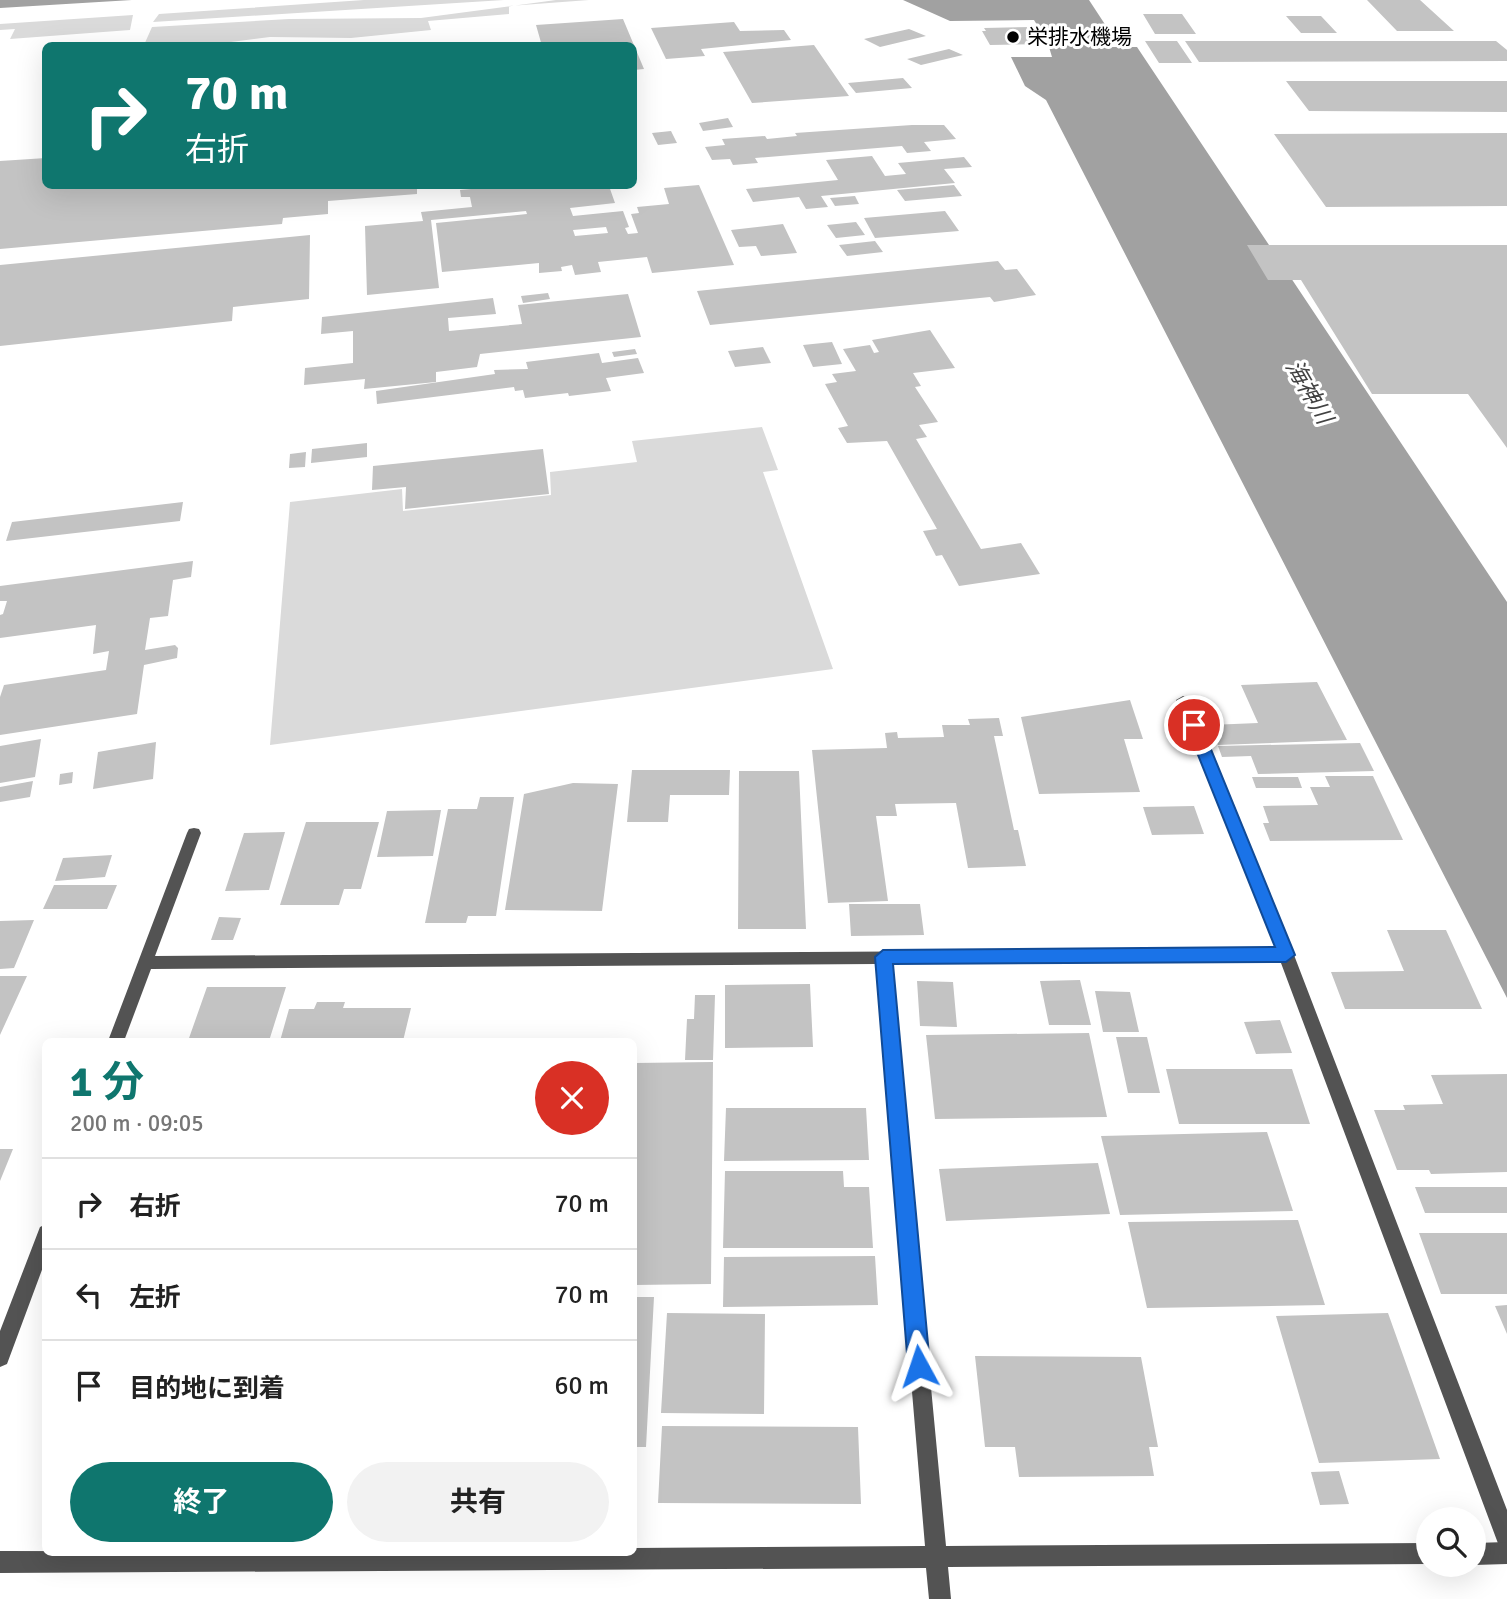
<!DOCTYPE html>
<html lang="ja">
<meta charset="utf-8">
<style>
body{margin:0;font-family:Signika,"Noto Sans JP",sans-serif;background:#f2f2f2;color:#222;height:100vh;display:flex;flex-direction:column;font-size:26px;white-space:nowrap}
*{box-sizing:border-box;margin:0}
p{font-size:23px;color:#767676}
.icon{flex:none;width:38px;height:38px;fill:none;stroke:currentColor;stroke-width:2;stroke-linecap:round;stroke-linejoin:round}
.map{position:relative;flex:1;overflow:hidden}
.sheet{position:absolute;left:42px;top:1038px;width:595px;height:518px;display:flex;flex-direction:column;background:#fff;border-radius:10px;box-shadow:0 7px 28px #0002}
.sheet>*{flex:none}
.top-card{position:absolute;left:42px;top:42px;width:595px;height:147px;border-radius:10px;box-shadow:0 7px 28px #0002;background:#0f766e;color:#fff;overflow:hidden}
.tools{position:absolute;left:1416px;top:1507px;display:grid;gap:14px}
.tools a{display:grid;place-items:center;width:70px;height:70px;border-radius:50%;background:#fff;box-shadow:0 7px 28px #0002;font-size:35px}
.pin{position:absolute;display:grid;place-items:center;width:60px;height:60px;color:#fff;margin:-30px;border:4px solid #fff;border-radius:50%;box-shadow:0 2px 7px #0007}
.me{position:absolute;width:77px;margin:-38px;rotate:355deg;stroke-linejoin:round;filter:drop-shadow(0 0 5px #0008)}
.turn{display:flex;align-items:center;gap:24px;height:147px;padding:0 28px;font-size:32px}
.turn .icon{width:91px;height:91px;stroke-width:2.5}
.turn b{display:block;font-size:49px;line-height:60px}
.round{display:grid;place-items:center;flex:none;width:74px;height:74px;border-radius:37px;background:#f2f2f2}
.head{display:flex;align-items:center;justify-content:space-between;height:119px;padding:0 28px}
h1{font-size:42px;font-weight:700;line-height:52px;color:#0f766e}
.button{display:flex;gap:14px;margin-top:auto;padding:14px 28px}
.button a{flex:1;height:80px;border-radius:42px;background:#0f766e;color:#fff;font-size:28px;font-weight:700;line-height:80px;text-align:center}
.button a+a{background:#f2f2f2;color:#222}
ul{padding:0;list-style:none}
li{display:flex;align-items:center;gap:21px;height:91px;padding:0 28px;border-top:2px solid #e0e0e0}
li div{flex:1}
li b{display:block;font-size:26px}
li em{font-style:normal}
.map>svg:first-child{display:block}
</style>
<div class="map">
<svg width="1507" height="1599" viewBox="0 0 1507 1599">
<rect width="100%" height="100%" fill="#fff"/>
<path fill="#dadada" d="M364,0h140l-351,22 6,-8z
M556,0h33l-80,6v8l-81,7 3,9 -80,8 -81,-1 -62,8h-64l8,-18 137,-8 132,-1z
M133,15l-3,15 -120,9 5,-10 -15,1v-6z
M762,427l16,43 -15,2 70,197 -563,76 20,-243 112,-13 1,22 148,-16 -1,-23 87,-10 -5,-21z"/>
<path fill="#a1a1a1" d="M0,0h132l-132,8z
M903,0h186l21,32 -18,1 10,14h35l370,555v396l-461,-898 -21,-14 -14,-29h41l-3,-10 26,-2 -9,-12h-24l-8,-13 -84,1z"/>
<path fill="#c3c3c3" fill-rule="evenodd" d="M1367,0h53l34,31h-57z
M1143,14h39l14,20h-41z
M1286,16h35l16,17h-36z
M623,19l21,50 -10,1v-24h-92l-6,-21z
M734,22l6,9 44,-1 7,10 -90,9 4,7 -39,3 -15,-31z
M1033,27l12,17 -55,1 -8,-14h4l-2,-3z
M909,29l17,7 -46,11 -16,-8z
M1145,41h32l15,22h-33z
M1185,41h311l11,9v11l-308,1z
M814,45l35,51 -97,7 -29,-51z
M949,49l14,6 -42,10 -14,-6z
M903,78l9,10 -56,5 -8,-10z
M1286,81h221v31l-198,-1z
M728,118l5,9 -30,4 -4,-8z
M912,125h32l12,14 -32,3 7,9 -24,2 -5,-7 -147,12 3,5 -25,2 -3,-6 -18,1 -7,-13 20,-2 -3,-6 43,-3 2,3 30,-3 -2,-3z
M671,131l6,12 -19,2 -6,-12z
M1507,133v73l-181,1 -52,-73z
M872,156l13,20 21,-2 -8,-11 66,-6 8,10 -28,2 11,14 -134,13 7,11 -22,2 -7,-12 -46,5 -7,-13 92,-9 -12,-20z
M46,158v28h371v8l-89,7v13l-45,4 -1,6 -282,25v-88z
M699,185l35,80 -82,8 -5,-16 -49,5 3,10 -26,3 -3,-10 -11,2 1,4 -23,2v-10l-97,9 -6,-49 91,-9 -1,-3 -95,9 8,68 -72,7 -2,-69 58,-5 -2,-9 51,-5 -2,-10h-9l-1,-7 11,-1 -1,-3h139l6,17 -45,5 3,8 50,-5 6,16 -4,1 3,6 10,-1 -7,-19 8,-1 -2,-6 32,-3 -5,-16zM606,227l2,6 -33,3 -2,-6z
M954,185l8,11 -57,5 -8,-11z
M855,196l4,8 -24,2 -5,-8z
M945,211l14,20 -84,7 -11,-20z
M856,222l9,13 -29,3 -9,-13z
M783,224l14,29 -36,3 -5,-10 -17,1 -8,-17z
M310,235l-1,64 -76,8 -1,14 -232,25v-81z
M875,241l8,11 -36,4 -8,-11z
M1247,245h260v203l-39,-54h-96l-71,-114h-33z
M998,261l7,9 12,-1 19,26 -42,7 -4,-5 -280,28 -13,-34z
M548,293l2,6 -27,4 -2,-7z
M628,294l13,43 -161,17 -3,13 -41,5v10l-72,7 1,-10 -61,6 1,-17 48,-5v-32l-32,3 1,-17 171,-19 3,16 -48,4 1,13 73,-7 -4,-19z
M930,330l25,38 -42,5 8,13 -6,1 23,35 -19,3 8,12 -11,2 65,110 40,-6 19,31 -81,12 -17,-31 -6,1 -13,-25 14,-2 -50,-88 -40,2 -9,-15 10,-2 -23,-42 12,-2 -5,-8 24,-3 -13,-22 27,-4 4,8 5,-1 -7,-12z
M832,342l10,22 -29,3 -10,-22z
M763,347l8,16 -36,4 -7,-16z
M635,349l2,5 -23,3 -2,-5z
M599,353l3,10 36,-5 6,15 -38,5 5,13 -42,5 -1,-3 -43,5 -2,-8 -8,1 -1,-4 -137,17 -1,-13 119,-17 -1,-4 34,-1 -2,-7z
M367,443v14l-56,6 1,-14z
M543,449l6,45 -144,15 1,-22 -34,3 1,-24z
M306,452l-1,15 -16,1 1,-14z
M183,502l-3,19 -174,20 6,-19z
M193,561l-2,16 -18,3 -5,36 -18,2 -5,32 30,-5 3,3 -1,10 -33,7 -7,49 -137,21v-38l4,-12 102,-15 3,-19 -16,3 3,-29 -96,13v-23l3,-1 4,-13h-7v-15z
M1317,682l30,58 -129,5 -8,-20 48,-2 -17,-38z
M1130,700l13,39h-19l16,53 -101,2 -18,-77z
M999,718l4,18h-9l20,94h4l8,36 -58,2 -12,-65 -61,1 2,12h-21l12,85 -60,2 -16,-153 75,-2 -2,-15 12,-1 1,6 46,-1 -2,-12h28l-2,-6z
M41,739l-6,38 -35,6v-37z
M156,742l-3,37 -60,10 5,-37z
M1360,743l14,28 -116,3 -7,-18 -29,1 -4,-11z
M632,770h98l-1,25h-59l-2,27h-41z
M739,771h60l7,158h-68z
M73,772l-1,11 -13,2 1,-11z
M1325,776h48l30,64 -133,1 -7,-18h6l-6,-17 55,-1 -8,-18h20z
M1252,777h46l4,11h-46z
M33,781l-3,16 -30,5v-15z
M573,783l45,1 -16,127 -97,-1 19,-116z
M480,797h34l-18,119h-28l-2,7h-41l23,-114h29z
M1194,806l10,28 -52,1 -9,-28z
M441,810l-8,46 -56,1 10,-46z
M306,822h73l-18,67h-17l-5,16h-59z
M285,832l-16,58 -44,1 19,-58z
M112,855l-7,22 -50,4 8,-23z
M54,885h63l-10,24h-64z
M849,904h71l4,31 -73,1z
M219,917l22,1 -8,22h-22z
M34,920l-20,48 -14,1v-48z
M1387,930h59l36,79h-137l-14,-37 73,-1z
M0,976h27l-27,59z
M1080,980l11,45h-42l-9,-44z
M917,981l36,1 4,45 -37,-1z
M810,984l3,63 -88,1v-63z
M207,987h79l-17,54h-81z
M1095,991l35,1 9,40h-36z
M695,995h20l-2,65h-28l2,-41h7z
M317,1002h28l-2,6h68l-8,33h-123l9,-32h25z
M1280,1020l12,33 -36,1 -12,-32z
M1089,1033l18,84 -172,2 -9,-84z
M1116,1037h31l13,56h-32z
M713,1062l-2,222 -77,1v-222z
M1166,1069h126l18,55h-131z
M1507,1074v98l-76,2 -2,-4h-32l-23,-60h31l-2,-5 40,-1 -12,-29z
M726,1108h140l3,52 -145,1z
M1267,1132l26,79 -173,4 -19,-79z
M0,1149h13l-13,32z
M1098,1163l12,51 -164,7 -7,-52z
M725,1171h118l1,16h25l4,61h-150z
M1415,1187h92v26h-82z
M1298,1220l27,85 -178,3 -19,-86z
M1419,1233h88v61h-66z
M875,1256l3,49 -155,2 1,-50z
M634,1297h20l-8,150h-12z
M1507,1305v29l-12,-28z
M667,1313l98,1 -1,100 -103,-1z
M1388,1313l52,146 -121,4 -43,-147z
M975,1356l166,1 17,90h-9l5,29 -135,1 -4,-30h-30z
M662,1426l196,1 3,77 -203,-1z
M1339,1471l10,33 -29,1 -9,-33z"/>
<g fill="none" stroke-linecap="round" stroke-linejoin="round">
<path fill="#535353" fill-rule="evenodd" d="M1183,696l7,4 104,255 213,555v39l-8,-3 -3,-8 -218,-583 -102,-255z"/>
<path fill="#535353" fill-rule="evenodd" d="M194,828l5,1 2,4 -46,123 1131,-7 5,1 3,5 -3,5 -5,1 -395,3 55,582 482,-3 1,21 -481,3 3,32h-22l-3,-31 -926,5v-22l634,1v-4l291,-2 -49,-582 -725,5 -27,72h-16l79,-208 2,-4z
M46,1224v35l-39,105 -7,3v-36l40,-104z
M1507,1542v22l-33,1 -1,-1 1,-21z"/>
</g>
<path fill="#1a73e8" stroke="#114b97" stroke-width="2" d="M1194,720l7,5 94,230 -9,7 -393,2 37,402 -3,8 -8,3 -8,-3 -3,-8 -33,-409 8,-7 392,-3 -89,-222z"/>
<circle fill="#000" stroke="#fff" stroke-width="2.5" cx="1013" cy="37" r="7"/>
<g text-anchor="middle" dominant-baseline="central" stroke-width="6" stroke-linejoin="round" paint-order="stroke">
<g font-size="21" fill="#000" stroke="#fff" text-anchor="start">
<text x="1027" y="37">栄排水機場</text>
</g>
<g font-size="23" font-style="italic" fill="#424242" stroke="#fff">
<text transform="translate(1309 392) rotate(60)">海神川</text>
</g>
</g>
</svg>
<div class="tools">
<a><svg class="icon" aria-label="search" viewBox="0 0 24 24"><circle cx="10" cy="10" r="6"/><path d="M15 15l6 6"/></svg></a>
</div>
<div class="pin" style="left:1194px;top:725px;background:#d93025"><svg class="icon" aria-label="arrive" viewBox="0 0 24 24"><path d="M6 21V4h12l-3 4 3 4H6"/></svg></div>
<svg class="me" style="left:919px;top:1366px" viewBox="-20 -20 40 40"><path d="M0-17L14 15 0 8-14 15z" fill="#1a73e8" stroke="#fff" stroke-width="4"/></svg>
<div class="top-card">
<div class="turn"><svg class="icon" aria-label="right" viewBox="0 0 24 24"><path d="M7 20v-9h11M14 6l5 5-5 5"/></svg><div><b>70 m</b>右折</div></div>
</div>
<section class="sheet">
<div class="head"><div><h1>1 分</h1><p>200 m · 09:05</p></div><a class="round" style="background:#d93025;color:#fff"><svg class="icon" aria-label="close" viewBox="0 0 24 24"><path d="M6 6l12 12M18 6L6 18"/></svg></a></div>
<ul>
<li><svg class="icon" aria-label="right" viewBox="0 0 24 24"><path d="M7 20v-9h11M14 6l5 5-5 5"/></svg><div><b>右折</b></div><em>70 m</em></li>
<li><svg class="icon" aria-label="left" viewBox="0 0 24 24"><path d="M17 20v-9H6M10 6l-5 5 5 5"/></svg><div><b>左折</b></div><em>70 m</em></li>
<li><svg class="icon" aria-label="arrive" viewBox="0 0 24 24"><path d="M6 21V4h12l-3 4 3 4H6"/></svg><div><b>目的地に到着</b></div><em>60 m</em></li>
</ul>
<div class="button"><a>終了</a><a>共有</a></div>
</section>
</div>
